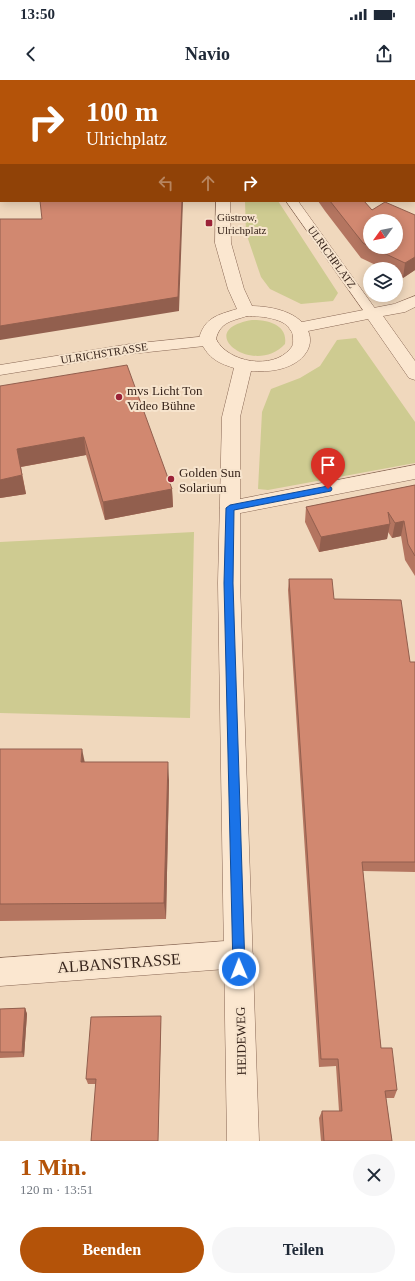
<!DOCTYPE html>
<html lang="de">
<meta charset="utf-8">
<style>
body{margin:0;font-family:"Times New Roman",serif;background:#f6f6f7;color:#1f2937;height:100vh;display:flex;flex-direction:column;font-size:15px;white-space:nowrap}
*{box-sizing:border-box;margin:0}
p{font-size:13px;color:#747a83}
.icon{flex:none;width:22px;height:22px;fill:none;stroke:currentColor;stroke-width:2;stroke-linecap:round;stroke-linejoin:round}
.map{position:relative;height:1061px;overflow:hidden}
.side{display:flex;flex-direction:column;background:#fff;flex:1}
.side>*{flex:none}
.guide{position:absolute;left:0px;top:0px;width:415px;height:122px;box-shadow:0 2px 10px #0003;background:#b45309;color:#fff;overflow:hidden}
.needle{width:26px;rotate:237deg}
.buttons{position:absolute;left:363px;top:134px;display:grid;gap:8px}
.buttons a{display:grid;place-items:center;width:40px;height:40px;border-radius:50%;background:#fff;box-shadow:0 2px 10px #0003;font-size:20px}
.pin{position:absolute;display:grid;place-items:center;width:34px;height:34px;color:#fff;margin:-41px -17px;border-radius:50% 50% 50% 0;rotate:-45deg;box-shadow:0 0 4px #0007}
.pin .icon{rotate:45deg}
.me{position:absolute;width:44px;margin:-22px;rotate:359deg;stroke-linejoin:round;filter:drop-shadow(0 0 3px #0008)}
.turn{display:flex;align-items:center;gap:14px;height:84px;padding:0 20px;font-size:18px}
.turn .icon{width:52px;height:52px;stroke-width:2.5}
.turn b{display:block;font-size:28px;line-height:34px}
.lanes{display:flex;align-items:center;height:38px;padding:0 20px;background:#0003;justify-content:center;gap:20px;direction:ltr}
.lanes .off{opacity:.35}
.round{display:grid;place-items:center;flex:none;width:42px;height:42px;border-radius:21px;background:#f6f6f7}
.overview{display:flex;align-items:center;justify-content:space-between;height:68px;padding:0 20px}
h1{font-size:24px;font-weight:700;line-height:30px;color:#b45309}
.action{display:flex;gap:8px;margin-top:auto;padding:8px 20px}
.action a{flex:1;height:46px;border-radius:24px;background:#b45309;color:#fff;font-size:16px;font-weight:700;line-height:46px;text-align:center}
.action a+a{background:#f6f6f7;color:#1f2937}
.status{display:flex;justify-content:space-between;align-items:center;height:28px;padding:0 20px;background:#fff;direction:ltr}
.status svg{height:11px;fill:currentColor}
header{display:flex;justify-content:space-between;align-items:center;height:52px;padding:0 20px;background:#fff;font-size:18px;font-weight:700}
.map>svg:first-child{display:block}
</style>
<div class="status"><b>13:50</b><svg viewBox="0 0 49 12"><path d="M0 12V9h3v3zM5 12V6h3v6zM10 12V3h3v9zM15 12V0h3v12zM26 1h20v11H26zM47 4h2v5h-2z"/></svg></div>
<header><svg class="icon" aria-label="back" viewBox="0 0 24 24"><path d="M15 5l-7 7 7 7"/></svg>Navio<svg class="icon" aria-label="share" viewBox="0 0 24 24"><path d="M12 15V3M7 8l5-5 5 5M5 13v7h14v-7"/></svg></header>
<div class="map">
<svg width="415" height="1061" viewBox="0 0 415 1061">
<rect width="100%" height="100%" fill="#f0d8bd"/>
<path fill="#cecb91" d="M245,121h33l60,92 -5,8 -32,3 -31,-15 -9,-12 -15,-44z
M252,240c15,0 36,4 33,24 -31,34 -94,-14 -33,-24z
M356,258l59,84v41l-147,27 -10,-1 4,-77 9,-23 29,-11 20,-12 17,-26z
M194,452l-4,186 -190,-5v-171z"/>
<g fill="none" stroke-linecap="round" stroke-linejoin="round">
<defs>
<path id="service" d="M414,62h1v7h-1z
M286,121h12l81,113 -1,3h-10z"/>
<path id="minor" d="M207,0h15l-15,1z
M415,216v11l-10,5 -22,4 32,45v19l-6,-2 -41,-59 -70,14 -6,-1 -3,-4 3,-4 102,-20z
M208,256l6,1 3,4 -3,4 -84,9 -130,21v-10l130,-21z
M415,385v14l-185,36 -7,-2 -3,-5 3,-5 7,-2z
M239,860l10,4 4,10 -4,10 -10,4 -239,18v-28z"/>
<path id="tertiary" d="M182,0h13v1h-13z
M216,121h14l1,42 13,46 8,17c82,2 73,71 -1,65l-11,46v166l19,558h-32l-9,-558 4,-166 12,-49c-19,-6 -26,-11 -35,-29 5,-21 18,-24 38,-30l-9,-20 -13,-46zM247,236c14,0 45,2 46,21 0,5 1,8 -3,12 -17,21 -62,14 -74,-10 4,-17 16,-18 31,-23z"/>
</defs>
<use href="#service" stroke="#896855" stroke-width="1"/>
<use href="#minor" stroke="#896855" stroke-width="1"/>
<use href="#tertiary" stroke="#896855" stroke-width="1"/>
<use href="#service" fill="#fbe7d0" fill-rule="evenodd"/>
<use href="#minor" fill="#fbe7d0" fill-rule="evenodd"/>
<use href="#tertiary" fill="#fbe7d0" fill-rule="evenodd"/>
</g>
<path fill="#b47560" fill-rule="evenodd" d="M229,0h186v62l-1,-1v-60h-184z
M318,121h46l8,9 43,5v55l-12,8 -7,-3v-6h-12l-23,-11 -36,-47zM370,141l26,26h-26z
M0,306l172,103 1,18 -68,13 -19,-65 -65,12 5,27 -26,4z
M415,405v91l-10,-16 -4,-24 -9,2 -4,-6 -1,7 -68,13 -14,-30 1,-15z
M289,499l45,20 76,63h5v210l-52,-1 18,177 16,42 -3,8h-8l6,43h-71l-2,-23 3,-7h17l-3,-45 -17,1 -31,-477z
M0,669l85,13 84,18 -3,139 -166,2z
M25,928l2,6 -3,43 -24,1v-49z
M161,942l-3,119h-67l5,-57h-8l-2,-5z"/>
<path fill="#925f4e" d="M0,52h1v13h-1z
M182,121h1l-4,110 -179,29v-14z
M415,177v13l-12,8 2,-15z
M84,357l2,18 -66,12 -3,-18z
M22,395l4,19 -26,4v-18z
M172,409l1,18 -68,13 -2,-18z
M404,441l-3,15 -9,2 3,-15z
M390,444l-3,15 -68,13 2,-15z
M82,669l4,19 -5,-6z
M168,682l1,18 -3,139 -2,-16z
M25,928l2,6 -3,43 -2,-5z"/>
<path fill="#d18870" stroke="#925f4e" d="M0,0h85v1h-84v51h-1l1,-28h-1z
M87,0h100v1h-100z
M239,0h176v50l-1,1v-50h-174z
M40,121h142l-4,96 -178,29v-107h42z
M330,121h34l8,9 13,-8 30,13v42l-10,6 -34,-16h25v-26h-26v26l-7,-4z
M127,285l45,124 -69,13 -19,-65 -67,12 5,26 -22,5v-94z
M415,405v71l-7,-12 -4,-23 -9,2 -7,-11 2,12 -69,13 -15,-30z
M289,499h43l2,20 67,1 9,62h5v200h-53l19,186h11l5,42 -12,1 7,50h-68l-2,-30h20l-4,-52h-17z
M0,669h82l-1,13h87l-4,141 -164,1z
M25,928l-3,44h-22v-43z
M161,936l-3,125h-67l5,-62h-10l5,-62z"/>
<path fill="#1a73e8" stroke="#114b97" d="M328,406l3,1 1,2 -1,2 -97,19 -1,73 12,386 -2,4 -4,2 -4,-2 -2,-4 -9,-386 2,-75 4,-3z"/>
<g fill="#9b2237" stroke="#f7e4cd" stroke-width="1.5">
<rect x="205" y="139" width="8" height="8" rx="2"/>
<circle cx="119" cy="317" r="4"/>
<circle cx="171" cy="399" r="4"/>
</g>
<g text-anchor="middle" dominant-baseline="central" stroke-width="4" stroke-linejoin="round" paint-order="stroke">
<g font-size="11" fill="#37241b" stroke="#f7e4cd" text-anchor="start">
<text x="217" y="137">Güstrow,<tspan x="217" dy="13">Ulrichplatz</tspan></text>
</g>
<g font-size="11" fill="#37241b" stroke="#f7e4cd">
<text transform="translate(332 177) rotate(54)">ULRICHPLATZ</text>
<text transform="translate(104 273) rotate(-9)">ULRICHSTRASSE</text>
</g>
<g font-size="13" fill="#37241b" stroke="#f7e4cd" text-anchor="start">
<text x="127" y="310">mvs Licht Ton<tspan x="127" dy="15">Video Bühne</tspan></text>
<text x="179" y="392">Golden Sun<tspan x="179" dy="15">Solarium</tspan></text>
</g>
<g font-size="13" fill="#37241b" stroke="#f7e4cd">
<text transform="translate(241 961) rotate(-91)">HEIDEWEG</text>
</g>
<g font-size="16" fill="#37241b" stroke="#f7e4cd">
<text transform="translate(119 883) rotate(-4)">ALBANSTRASSE</text>
</g>
</g>
</svg>
<div class="buttons">
<a><svg class="needle" viewBox="-14 -14 28 28"><path d="M0-13l5 13h-10z" fill="#e53935"/><path d="M0 13l5-13h-10z" fill="#747a83"/></svg></a>
<a><svg class="icon" aria-label="layers" viewBox="0 0 24 24"><path d="M12 4l9 5-9 5-9-5zM3 14l9 5 9-5"/></svg></a>
</div>
<div class="pin" style="left:328px;top:409px;background:#d93025"><svg class="icon" aria-label="arrive" viewBox="0 0 24 24"><path d="M6 21V4h12l-3 4 3 4H6"/></svg></div>
<svg class="me" style="left:239px;top:889px" viewBox="-20 -20 40 40"><circle r="17" fill="#1a73e8" stroke="#fff" stroke-width="3"/><path d="M0-11L8 9 0 5-8 9z" fill="#fff"/></svg>
<div class="guide">
<div class="turn"><svg class="icon" aria-label="right" viewBox="0 0 24 24"><path d="M7 20v-9h11M14 6l5 5-5 5"/></svg><div><b>100 m</b>Ulrichplatz</div></div>
<div class="lanes"><svg class="icon off" aria-label="left" viewBox="0 0 24 24"><path d="M17 20v-9H6M10 6l-5 5 5 5"/></svg><svg class="icon off" aria-label="ahead" viewBox="0 0 24 24"><path d="M12 20V5M6 11l6-6 6 6"/></svg><svg class="icon" aria-label="right" viewBox="0 0 24 24"><path d="M7 20v-9h11M14 6l5 5-5 5"/></svg></div>
</div>
</div>
<section class="side">
<div class="overview"><div><h1>1 Min.</h1><p>120 m · 13:51</p></div><a class="round"><svg class="icon" aria-label="close" viewBox="0 0 24 24"><path d="M6 6l12 12M18 6L6 18"/></svg></a></div>
<div class="action"><a>Beenden</a><a>Teilen</a></div>
</section>
